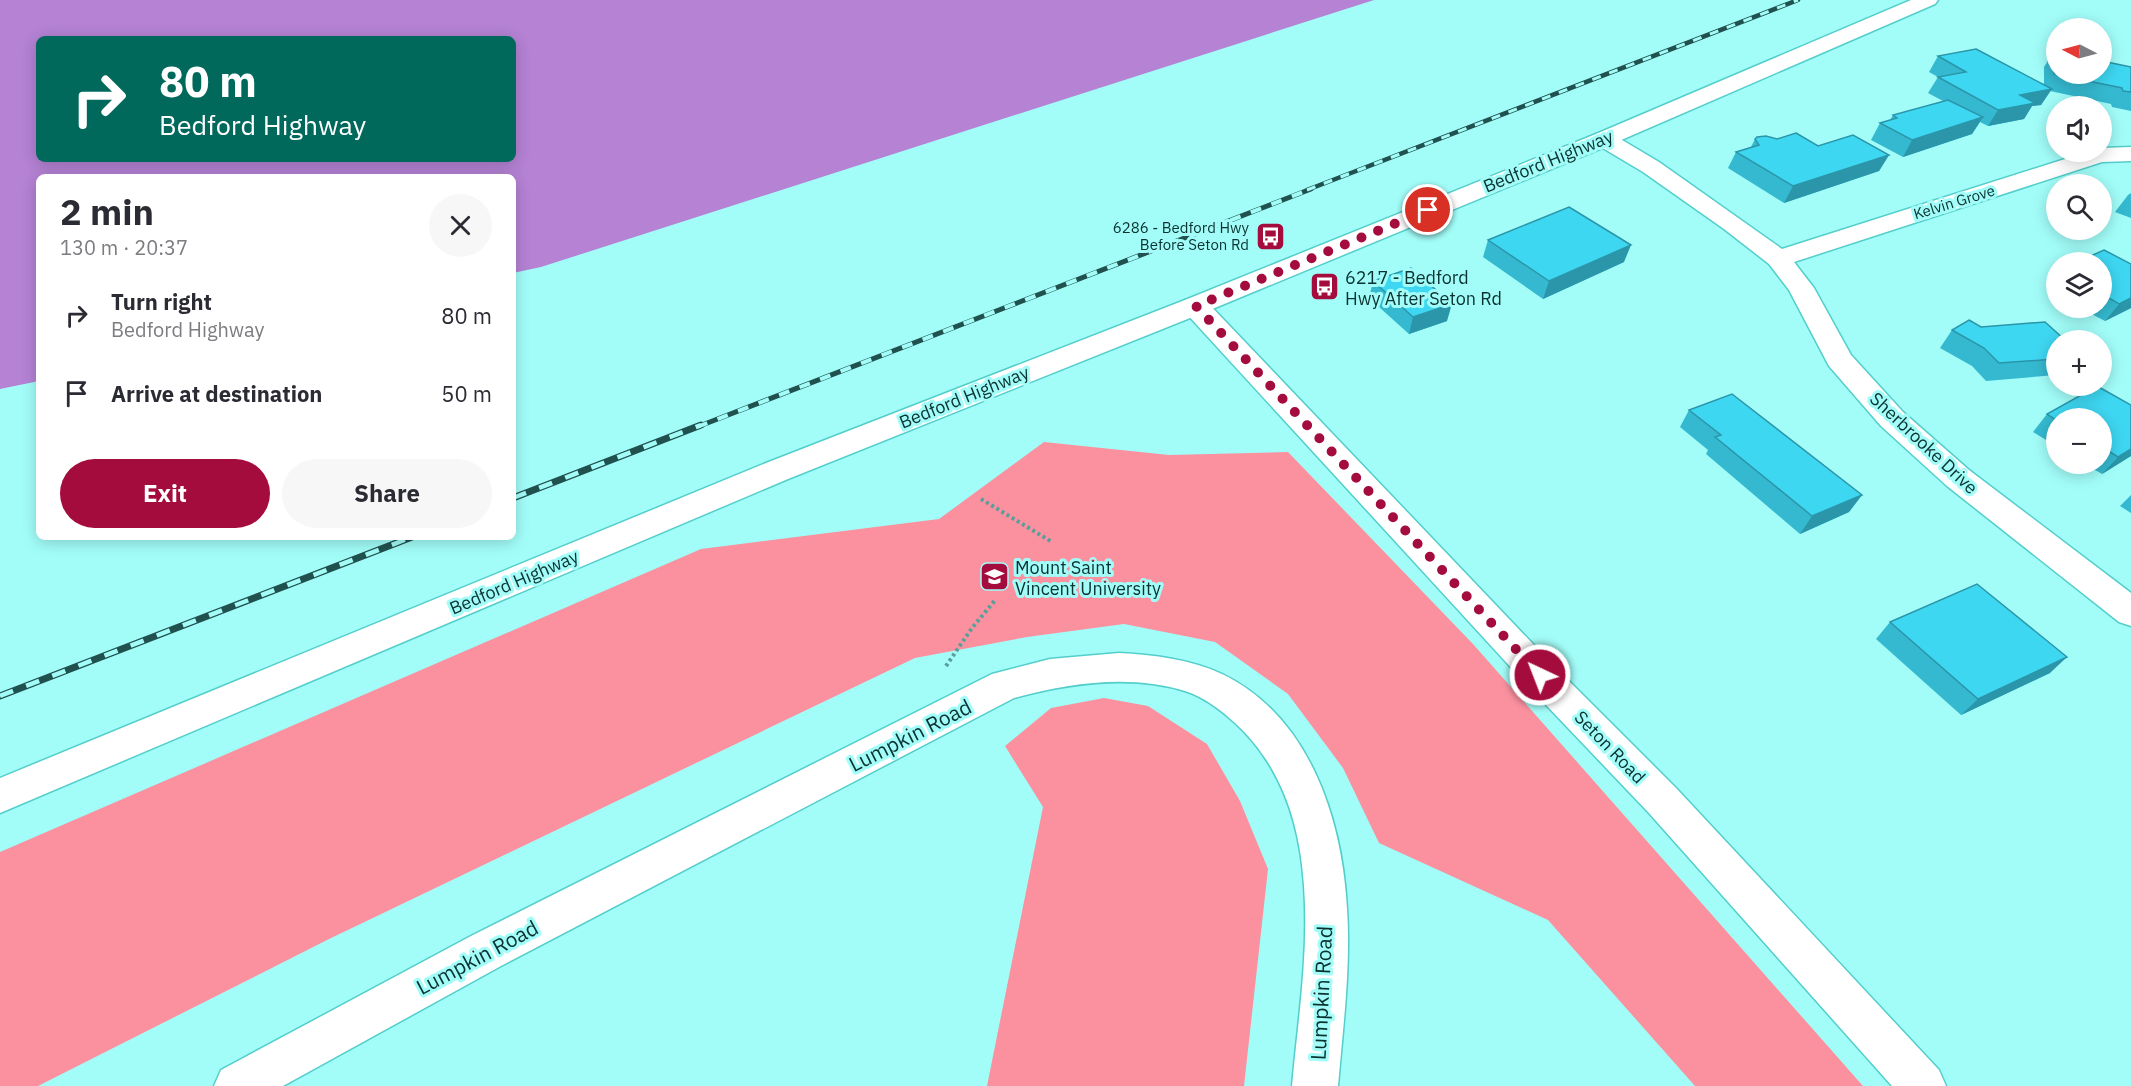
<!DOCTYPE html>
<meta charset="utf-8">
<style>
body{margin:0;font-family:"IBM Plex Sans",sans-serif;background:#f7f7f7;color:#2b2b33;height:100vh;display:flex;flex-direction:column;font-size:22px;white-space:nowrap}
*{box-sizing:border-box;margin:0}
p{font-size:20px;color:#7c7c81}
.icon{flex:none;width:33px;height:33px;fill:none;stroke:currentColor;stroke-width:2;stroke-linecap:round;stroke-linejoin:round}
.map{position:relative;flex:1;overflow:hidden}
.panel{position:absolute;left:36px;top:174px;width:480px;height:366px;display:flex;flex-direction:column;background:#fff;border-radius:9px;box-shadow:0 3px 15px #0003}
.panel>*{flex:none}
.banner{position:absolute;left:36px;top:36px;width:480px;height:126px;border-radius:9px;box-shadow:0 3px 15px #0003;background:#00695c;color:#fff;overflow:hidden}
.needle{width:39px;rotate:276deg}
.tools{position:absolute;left:2046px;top:18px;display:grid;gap:12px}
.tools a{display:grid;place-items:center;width:66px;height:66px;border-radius:50%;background:#fff;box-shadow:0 3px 15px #0003;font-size:30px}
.pin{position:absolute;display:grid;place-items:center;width:51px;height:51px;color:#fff;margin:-26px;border:3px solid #fff;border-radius:50%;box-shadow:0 2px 6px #0007}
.me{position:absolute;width:66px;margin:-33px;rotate:317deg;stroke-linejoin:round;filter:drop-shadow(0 0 4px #0008)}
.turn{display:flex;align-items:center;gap:21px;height:126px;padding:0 24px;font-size:27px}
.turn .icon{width:78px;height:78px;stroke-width:2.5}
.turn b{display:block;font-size:42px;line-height:51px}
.round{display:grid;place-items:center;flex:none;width:63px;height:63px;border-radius:32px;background:#f7f7f7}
.overview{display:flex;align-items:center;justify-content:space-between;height:102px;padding:0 24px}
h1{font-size:36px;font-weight:700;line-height:45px}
.cta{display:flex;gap:12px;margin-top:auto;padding:12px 24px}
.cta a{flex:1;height:69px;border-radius:36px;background:#a50c3e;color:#fff;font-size:24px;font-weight:700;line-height:69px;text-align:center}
.cta a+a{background:#f7f7f7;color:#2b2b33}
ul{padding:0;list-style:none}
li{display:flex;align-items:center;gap:18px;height:78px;padding:0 24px}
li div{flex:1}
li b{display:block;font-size:22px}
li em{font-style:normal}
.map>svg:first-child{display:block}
</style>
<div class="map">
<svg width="2131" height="1086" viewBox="0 0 2131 1086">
<rect width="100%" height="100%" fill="#a2fdf9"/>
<path fill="#fb919f" d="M1044,442l125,13 119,-3 185,192 390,442h-168l-147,-166 -169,-77 -36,-75 -55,-74 -73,-52 -91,-18 -97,13 -112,21 -586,281 -291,147h-38v-234l701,-303 238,-30z
M1104,698l44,8 59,38 33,57 28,68 -24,217h-257l56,-279 -38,-61 46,-38z"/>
<path fill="#b582d4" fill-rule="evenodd" d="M0,0h1374l-833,267 -28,6v-96h-474v204l-39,8zM39,39h474v120h-474z"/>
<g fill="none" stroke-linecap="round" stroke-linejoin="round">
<defs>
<path id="minor" d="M1604,132l8,2 47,28 123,87 305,-97h15v-4l29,-1v14l-29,1 -308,100 20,26 37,67 52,57 66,58 162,123v33l-12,-4 -172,-136 -66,-60 -52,-60 -40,-76 -20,-26 -45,-35 -81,-57 -47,-28 -3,-5 3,-5z
M1195,298l10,2 348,365 123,123 263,282 7,16h-54l-244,-274 -121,-127 -342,-373 -4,-6 4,-6z
M1119,653c35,2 71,6 103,21 87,42 120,144 125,234 4,59 -4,119 -9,178h-46c6,-66 17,-133 12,-200 -4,-62 -22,-120 -69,-163 -14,-13 -31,-26 -50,-32 -55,-17 -116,-8 -171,7l-513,268 -218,120h-69l7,-16 250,-134 521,-262 58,-15z"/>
<path id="primary" d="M1911,0h27l-3,4 -323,140 -407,168 -417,167 -788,334v-35l766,-315 419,-163 411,-166z"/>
</defs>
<use href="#minor" stroke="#53ceca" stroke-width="3"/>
<use href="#primary" stroke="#53ceca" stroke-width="3"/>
<path stroke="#5a9e9b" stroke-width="4" stroke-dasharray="3 3" stroke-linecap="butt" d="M981,499l71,43
M946,666l26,-38 24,-29"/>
<use href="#minor" fill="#fff" fill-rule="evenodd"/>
<use href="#primary" fill="#fff" fill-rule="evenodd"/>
<defs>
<path id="rail-far2" d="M1307,190l491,-190"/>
<path id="rail-far1" d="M697,427l614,-238"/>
<path id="rail" d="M513,498l188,-73
M0,696l412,-159"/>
</defs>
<use href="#rail-far2" stroke="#20514f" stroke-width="4.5"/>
<use href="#rail-far1" stroke="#20514f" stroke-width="5"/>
<use href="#rail" stroke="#20514f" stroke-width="7"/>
<use href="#rail-far2" stroke="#a2fdf9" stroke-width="3" stroke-dasharray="9" stroke-linecap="butt"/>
<use href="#rail-far1" stroke="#a2fdf9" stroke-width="4" stroke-dasharray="11" stroke-linecap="butt"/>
<use href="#rail" stroke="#a2fdf9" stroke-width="4.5" stroke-dasharray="14" stroke-linecap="butt"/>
</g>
<path fill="#35b9d0" d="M2054,51l77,16v44l-19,-4 -1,-3 -61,-13 -9,14 -9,1 -8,13 -36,7 -8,-4 -8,12 -69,23 -32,-17 9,-17 10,-3 3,-5 50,-14 -15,-8 10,-16 -9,-5 9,-16 106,28v-17z
M1755,139h22l112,16 -10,16 -95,32 -56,-35 8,-16 15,-5z
M2131,193v25l-16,-6 13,-17z
M1488,240l136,22 -81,37 -60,-42z
M2102,262l29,2v44l-26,13 -25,-13h22z
M2056,274v20l-10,-6z
M1373,281l74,40 -38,13 -40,-36z
M1981,327l75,13v35l-70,6 -14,-15 -32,-18 12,-18z
M2131,405v51l-29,18 -17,-10h17v-46h-46v28l-23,-14 14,-18z
M1689,410l173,85 -13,17 -49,22 -94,-80 2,-4 -28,-23z
M2131,495v18l-11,-7z
M1890,622l160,51 -89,42 -85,-76z"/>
<path fill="#2b96a9" d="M2052,89l-11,16 -9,1 -8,13 -36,7 10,-16 22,-15z
M1983,117l-11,17 -69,23 9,-17z
M1889,155l-10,16 -95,32 9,-17z
M1631,245l-7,17 -81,37 6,-18z
M2131,298v10l-26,13 14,-17z
M1452,304l-5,17 -38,13 4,-17z
M2131,449v7l-29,18 16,-17z
M1862,495l-13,17 -49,22 12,-18z
M2067,657l-17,16 -89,42 17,-16z"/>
<path fill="#3ed7f2" stroke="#2b96a9" stroke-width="1.5" d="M1976,49l76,40 -32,6 15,8 -37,7 -60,-33 28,-5 -28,-16z
M2054,51l2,1v22h46v-13l29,6v25l-8,-1 -1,-3 -68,-14z
M1948,100l35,17 -71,23 -32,-17 17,-5 -4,-3z
M1796,133l22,13 35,-11 36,20 -96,31 -57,-34 23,-7 -4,-6 2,-2 9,-1 11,3z
M1569,207l62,38 -82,36 -61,-41z
M2104,250l27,14v34l-12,6 -17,-10v-32h-25z
M1411,268l41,36 -39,13 -40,-36z
M1969,320l12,7 64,-5 20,18h-9v19l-57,4 -15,-15 -32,-18z
M2097,386l34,19v44l-13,8 -16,-10v-29h-46v2l-9,-6z
M1732,394l130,101 -50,21 -97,-79 6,-2 -32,-25z
M1977,584l90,73 -89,42 -88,-77z"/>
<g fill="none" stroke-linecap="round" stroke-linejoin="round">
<path stroke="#a50c3e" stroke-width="10" stroke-dasharray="0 18" d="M1428,210l-232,96 344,369"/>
</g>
<defs>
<symbol id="bus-square" viewBox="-11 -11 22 22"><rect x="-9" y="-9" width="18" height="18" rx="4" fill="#a50c3e" stroke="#a2fdf9"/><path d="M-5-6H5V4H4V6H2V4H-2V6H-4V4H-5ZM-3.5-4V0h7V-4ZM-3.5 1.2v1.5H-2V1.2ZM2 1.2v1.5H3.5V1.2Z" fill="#fff"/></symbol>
<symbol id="university-square" viewBox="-11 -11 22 22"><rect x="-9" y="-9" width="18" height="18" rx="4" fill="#a50c3e" stroke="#a2fdf9"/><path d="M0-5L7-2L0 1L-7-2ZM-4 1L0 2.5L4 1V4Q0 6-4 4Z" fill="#fff"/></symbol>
</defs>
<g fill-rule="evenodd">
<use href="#bus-square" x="1254" y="220" width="33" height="33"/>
<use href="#bus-square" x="1308" y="270" width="33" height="33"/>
<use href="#university-square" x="978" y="560" width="33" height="33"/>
</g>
<g text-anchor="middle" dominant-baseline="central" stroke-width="6" stroke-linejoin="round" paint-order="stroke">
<g font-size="15" fill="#093231" stroke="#a2fdf9">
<text transform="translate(1954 202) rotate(-17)">Kelvin Grove</text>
</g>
<g font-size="15" fill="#093231" stroke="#a2fdf9" text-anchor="end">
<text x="1249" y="227">6286 - Bedford Hwy<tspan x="1249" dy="17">Before Seton Rd</tspan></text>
</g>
<g font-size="18" fill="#093231" stroke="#a2fdf9">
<text transform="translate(1548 161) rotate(-22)">Bedford Highway</text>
<text transform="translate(964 397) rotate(-22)">Bedford Highway</text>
<text transform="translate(1924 443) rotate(43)">Sherbrooke Drive</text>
<text transform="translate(514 582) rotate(-23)">Bedford Highway</text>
<text transform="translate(1610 747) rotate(46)">Seton Road</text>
</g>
<g font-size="18" fill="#093231" stroke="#a2fdf9" text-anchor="start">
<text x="1345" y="277">6217 - Bedford<tspan x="1345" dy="21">Hwy After Seton Rd</tspan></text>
<text x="1015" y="567">Mount Saint<tspan x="1015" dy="21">Vincent University</tspan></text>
</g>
<g font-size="21" fill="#093231" stroke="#a2fdf9">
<text transform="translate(910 735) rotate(-27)">Lumpkin Road</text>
<text transform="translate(477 957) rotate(-28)">Lumpkin Road</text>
<text transform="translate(1321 993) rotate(-87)">Lumpkin Road</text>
</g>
</g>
</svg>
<div class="tools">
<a><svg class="needle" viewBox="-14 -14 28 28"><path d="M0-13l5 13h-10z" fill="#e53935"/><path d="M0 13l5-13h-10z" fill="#7c7c81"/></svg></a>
<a><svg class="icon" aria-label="sound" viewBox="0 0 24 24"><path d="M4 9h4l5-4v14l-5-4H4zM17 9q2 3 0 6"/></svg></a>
<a><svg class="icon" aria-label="search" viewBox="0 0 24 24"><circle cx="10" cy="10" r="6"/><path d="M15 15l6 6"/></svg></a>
<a><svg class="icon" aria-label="layers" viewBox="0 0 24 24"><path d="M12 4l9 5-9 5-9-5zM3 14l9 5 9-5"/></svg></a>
<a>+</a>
<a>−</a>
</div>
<div class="pin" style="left:1428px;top:210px;background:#d93025"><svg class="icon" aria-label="arrive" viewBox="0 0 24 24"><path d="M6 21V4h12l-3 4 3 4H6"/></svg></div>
<svg class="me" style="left:1540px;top:675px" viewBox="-20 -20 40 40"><circle r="17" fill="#a50c3e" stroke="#fff" stroke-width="3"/><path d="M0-11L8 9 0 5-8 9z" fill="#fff"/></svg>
<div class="banner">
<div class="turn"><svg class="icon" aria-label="right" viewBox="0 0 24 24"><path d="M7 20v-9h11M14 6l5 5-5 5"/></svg><div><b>80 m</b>Bedford Highway</div></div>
</div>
<section class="panel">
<div class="overview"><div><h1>2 min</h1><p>130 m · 20:37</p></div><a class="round"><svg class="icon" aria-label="close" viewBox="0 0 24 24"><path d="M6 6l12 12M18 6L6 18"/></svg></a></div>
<ul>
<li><svg class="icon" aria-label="right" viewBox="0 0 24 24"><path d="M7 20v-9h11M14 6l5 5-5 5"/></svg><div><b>Turn right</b><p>Bedford Highway</p></div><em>80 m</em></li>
<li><svg class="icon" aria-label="arrive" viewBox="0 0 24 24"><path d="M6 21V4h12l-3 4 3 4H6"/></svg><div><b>Arrive at destination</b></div><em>50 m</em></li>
</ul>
<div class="cta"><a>Exit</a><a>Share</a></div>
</section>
</div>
